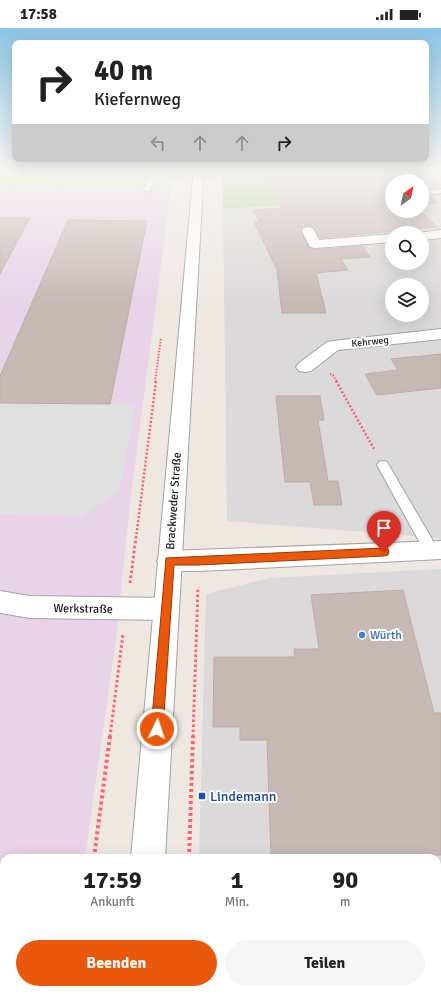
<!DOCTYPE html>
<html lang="de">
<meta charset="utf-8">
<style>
body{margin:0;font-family:Signika,sans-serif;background:#f6f6f6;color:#222;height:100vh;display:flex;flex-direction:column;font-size:15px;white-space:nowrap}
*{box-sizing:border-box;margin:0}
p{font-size:13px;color:#767676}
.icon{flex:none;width:22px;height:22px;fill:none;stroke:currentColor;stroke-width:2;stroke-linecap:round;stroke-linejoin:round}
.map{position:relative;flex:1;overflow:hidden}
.drawer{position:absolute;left:0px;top:826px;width:441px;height:140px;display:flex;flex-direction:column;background:#fff;border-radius:12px 12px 0 0;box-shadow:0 4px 16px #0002}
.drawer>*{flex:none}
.hud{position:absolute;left:12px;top:12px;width:417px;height:122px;border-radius:8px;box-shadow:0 4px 16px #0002;background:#fff;color:#222;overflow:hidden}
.needle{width:26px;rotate:33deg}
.tools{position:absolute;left:385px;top:146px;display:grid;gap:8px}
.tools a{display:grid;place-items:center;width:44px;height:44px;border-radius:50%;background:#fff;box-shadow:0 4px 16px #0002;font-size:20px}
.pin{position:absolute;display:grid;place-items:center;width:34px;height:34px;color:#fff;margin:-41px -17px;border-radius:50% 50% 50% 0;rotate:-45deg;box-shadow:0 0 4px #0007}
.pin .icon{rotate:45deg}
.me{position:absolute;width:44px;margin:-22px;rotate:4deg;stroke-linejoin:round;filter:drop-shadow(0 0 3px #0008)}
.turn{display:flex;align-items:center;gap:14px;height:84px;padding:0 16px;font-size:18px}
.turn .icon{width:52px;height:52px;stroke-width:2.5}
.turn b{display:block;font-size:28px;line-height:34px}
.lanes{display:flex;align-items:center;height:38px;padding:0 16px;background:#0003;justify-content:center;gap:20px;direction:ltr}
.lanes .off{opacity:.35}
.eta{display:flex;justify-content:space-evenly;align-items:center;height:68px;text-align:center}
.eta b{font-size:24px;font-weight:700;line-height:28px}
.cta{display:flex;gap:8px;margin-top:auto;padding:8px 16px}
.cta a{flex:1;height:46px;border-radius:24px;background:#ea580c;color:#fff;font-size:16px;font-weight:700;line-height:46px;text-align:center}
.cta a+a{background:#f6f6f6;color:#222}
.status{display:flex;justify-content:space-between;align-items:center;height:28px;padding:0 20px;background:#fff;direction:ltr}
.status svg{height:11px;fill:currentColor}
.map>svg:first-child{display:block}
</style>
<div class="status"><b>17:58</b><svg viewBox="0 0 49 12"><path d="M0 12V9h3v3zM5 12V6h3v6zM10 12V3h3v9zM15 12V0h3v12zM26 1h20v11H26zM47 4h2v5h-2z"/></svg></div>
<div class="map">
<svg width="441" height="966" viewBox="0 0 441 966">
<rect width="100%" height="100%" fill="#eee8e1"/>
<path fill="#dbd9d9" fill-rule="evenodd" d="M222,139h89l-89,6z
M362,139h79v376l-2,-5 -212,-17 -4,-312 165,-11zM392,153h30v30h-30zM392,205h30v30h-30zM392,257h30v30h-30z
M441,541v425h-246v-4h242v-132h-238l7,-264 64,-16z"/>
<path fill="#e8d3e8" d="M0,139h176l-5,21 -40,307 -15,144 -31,219h-81v132h62l-1,4h-65z"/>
<path fill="#d4eca4" d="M1,139h175l-5,21 -171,-1z"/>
<path fill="#b0d094" d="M311,139h51l27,31 -166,11 -1,-36z"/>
<path fill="#e0e0e0" d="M0,375l136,1 -17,88 -37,24 -82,-2z"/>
<path fill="#c6b9b4" stroke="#c1aba3" d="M260,139h143l14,14h-25v11l-4,2v3l4,1v13h29l16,16 -117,11 -7,-11h-10l-2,5 9,16 5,2 47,-4 8,11 -29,2 7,11 -32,3 10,40h-44l-5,-43 -23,-48 5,-1 -6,-11 30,-2z
M422,168h8l8,7 -16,1z
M0,190h30l-30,56z
M68,192l79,1 -37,183 -110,-1v-27z
M441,326v34l-64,7 -12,-21 33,-4 -7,-11z
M276,368h44l4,24h-6l10,61h10l4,24h-28l-4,-23h-25z
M403,562l31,123h7v142h-6v3h-164l-4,-118h-27v-13h-27l1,-70h81l-1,-8h25l-8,-54z"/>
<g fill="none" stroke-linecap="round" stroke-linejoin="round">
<defs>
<path id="service" d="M145,139h6l3,10 -4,13 -3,2 -3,-2 4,-13z
M441,161v4l-19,2v-4z
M392,165v4l-3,-1v-2z
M383,433l4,1 49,84 2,4 -2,4 -5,1 -5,-1 -49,-89 2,-3z"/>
<path id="minor" d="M308,199l5,1 6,12 73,-6v8l-77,6 -5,-1 -8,-16 1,-3z
M441,202v8l-19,2v-7h-4z
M441,301v10l-103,11 -27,21 -6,1 -6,-1 -3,-4 3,-4 28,-21 6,-1z
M441,513v18l-242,12h-30l-8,-3 -4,-7 4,-7 8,-3z
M0,563l30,5 136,2 9,3 4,8 -4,8 -9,3 -136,-2 -30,-5z"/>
<path id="tertiary" d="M194,139h10l-39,691h-34z
M119,962h38v4h-38z"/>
</defs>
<use href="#service" stroke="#a3a3a3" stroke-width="2"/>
<use href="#minor" stroke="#a3a3a3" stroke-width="2"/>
<use href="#tertiary" stroke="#a3a3a3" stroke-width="2"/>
<path stroke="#ff626e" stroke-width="2" stroke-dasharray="1.5 1.5" stroke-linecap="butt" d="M330,346l3,1 4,7
M155,354l6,-44"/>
<path stroke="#ff626e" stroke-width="2.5" stroke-dasharray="2 2" stroke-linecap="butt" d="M336,353l38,68
M136,510l20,-157"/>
<path stroke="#ff626e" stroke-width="3" stroke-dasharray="2.5 2.5" stroke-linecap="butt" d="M130,555l6,-46
M110,709l13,-103
M193,709l5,-150"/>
<path stroke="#ff626e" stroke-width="4" stroke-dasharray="3 3" stroke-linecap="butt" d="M94,830l16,-122
M189,830l4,-122
M77,962v4
M184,966l1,-4"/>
<use href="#service" fill="#fff" fill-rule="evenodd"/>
<use href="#minor" fill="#fff" fill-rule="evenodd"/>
<use href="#tertiary" fill="#fff" fill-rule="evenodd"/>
</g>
<linearGradient id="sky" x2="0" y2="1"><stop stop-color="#8bc4e4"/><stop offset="0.51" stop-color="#f7f5f2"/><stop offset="1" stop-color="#f7f5f2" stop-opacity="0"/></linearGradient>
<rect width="441" height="274" fill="url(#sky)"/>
<path fill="#ea580c" stroke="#983908" d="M384,520l4,1 1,3 -1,3 -4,1 -185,9h-25l-11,164 -2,5 -4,1 -4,-1 -2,-5 15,-171z"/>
<circle fill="#3f7fe0" stroke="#fff" stroke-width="1.5" cx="362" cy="607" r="4"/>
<rect fill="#1a4fb4" stroke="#fff" stroke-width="1.5" x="198" y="764" width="8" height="8" rx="2"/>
<g text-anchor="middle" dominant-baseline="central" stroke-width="4" stroke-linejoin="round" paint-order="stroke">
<g font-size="10" fill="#1c1c1c" stroke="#fff">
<text transform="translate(370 314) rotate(-6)">Kehrweg</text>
</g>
<g font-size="12" fill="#1c1c1c" stroke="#fff">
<text transform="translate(174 473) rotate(-86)">Brackweder Straße</text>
<text transform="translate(83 581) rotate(1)">Werkstraße</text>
</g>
<g font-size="12" fill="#366cbe" stroke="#fff" text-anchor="start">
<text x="370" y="607">Würth</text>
</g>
<g font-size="14" fill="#164399" stroke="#fff" text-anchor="start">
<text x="210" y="768">Lindemann</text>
</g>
</g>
</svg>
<div class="tools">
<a><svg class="needle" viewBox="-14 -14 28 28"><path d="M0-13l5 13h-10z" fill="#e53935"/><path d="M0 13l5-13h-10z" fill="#767676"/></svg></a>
<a><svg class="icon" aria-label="search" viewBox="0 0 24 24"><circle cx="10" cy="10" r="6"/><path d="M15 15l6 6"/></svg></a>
<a><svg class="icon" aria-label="layers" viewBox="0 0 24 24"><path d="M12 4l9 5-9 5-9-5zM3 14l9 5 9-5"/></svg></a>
</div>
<div class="pin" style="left:384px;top:524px;background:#d93025"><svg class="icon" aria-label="arrive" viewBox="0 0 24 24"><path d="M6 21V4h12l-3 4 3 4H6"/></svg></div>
<svg class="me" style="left:157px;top:701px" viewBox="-20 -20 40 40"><circle r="17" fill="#ea580c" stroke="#fff" stroke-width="3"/><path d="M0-11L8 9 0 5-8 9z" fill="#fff"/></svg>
<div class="hud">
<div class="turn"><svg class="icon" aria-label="right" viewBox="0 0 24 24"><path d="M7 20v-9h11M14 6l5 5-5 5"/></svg><div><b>40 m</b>Kiefernweg</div></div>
<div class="lanes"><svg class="icon off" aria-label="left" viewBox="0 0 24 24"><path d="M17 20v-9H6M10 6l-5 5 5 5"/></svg><svg class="icon off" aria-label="ahead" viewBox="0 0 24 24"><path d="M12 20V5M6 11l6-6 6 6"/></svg><svg class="icon off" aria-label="ahead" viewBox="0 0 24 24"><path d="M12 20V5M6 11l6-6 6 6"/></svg><svg class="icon" aria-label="right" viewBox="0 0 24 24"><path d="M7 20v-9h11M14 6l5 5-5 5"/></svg></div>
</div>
<section class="drawer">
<div class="eta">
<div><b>17:59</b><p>Ankunft</p></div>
<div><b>1</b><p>Min.</p></div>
<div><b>90</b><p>m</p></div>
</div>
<div class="cta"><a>Beenden</a><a>Teilen</a></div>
</section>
</div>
